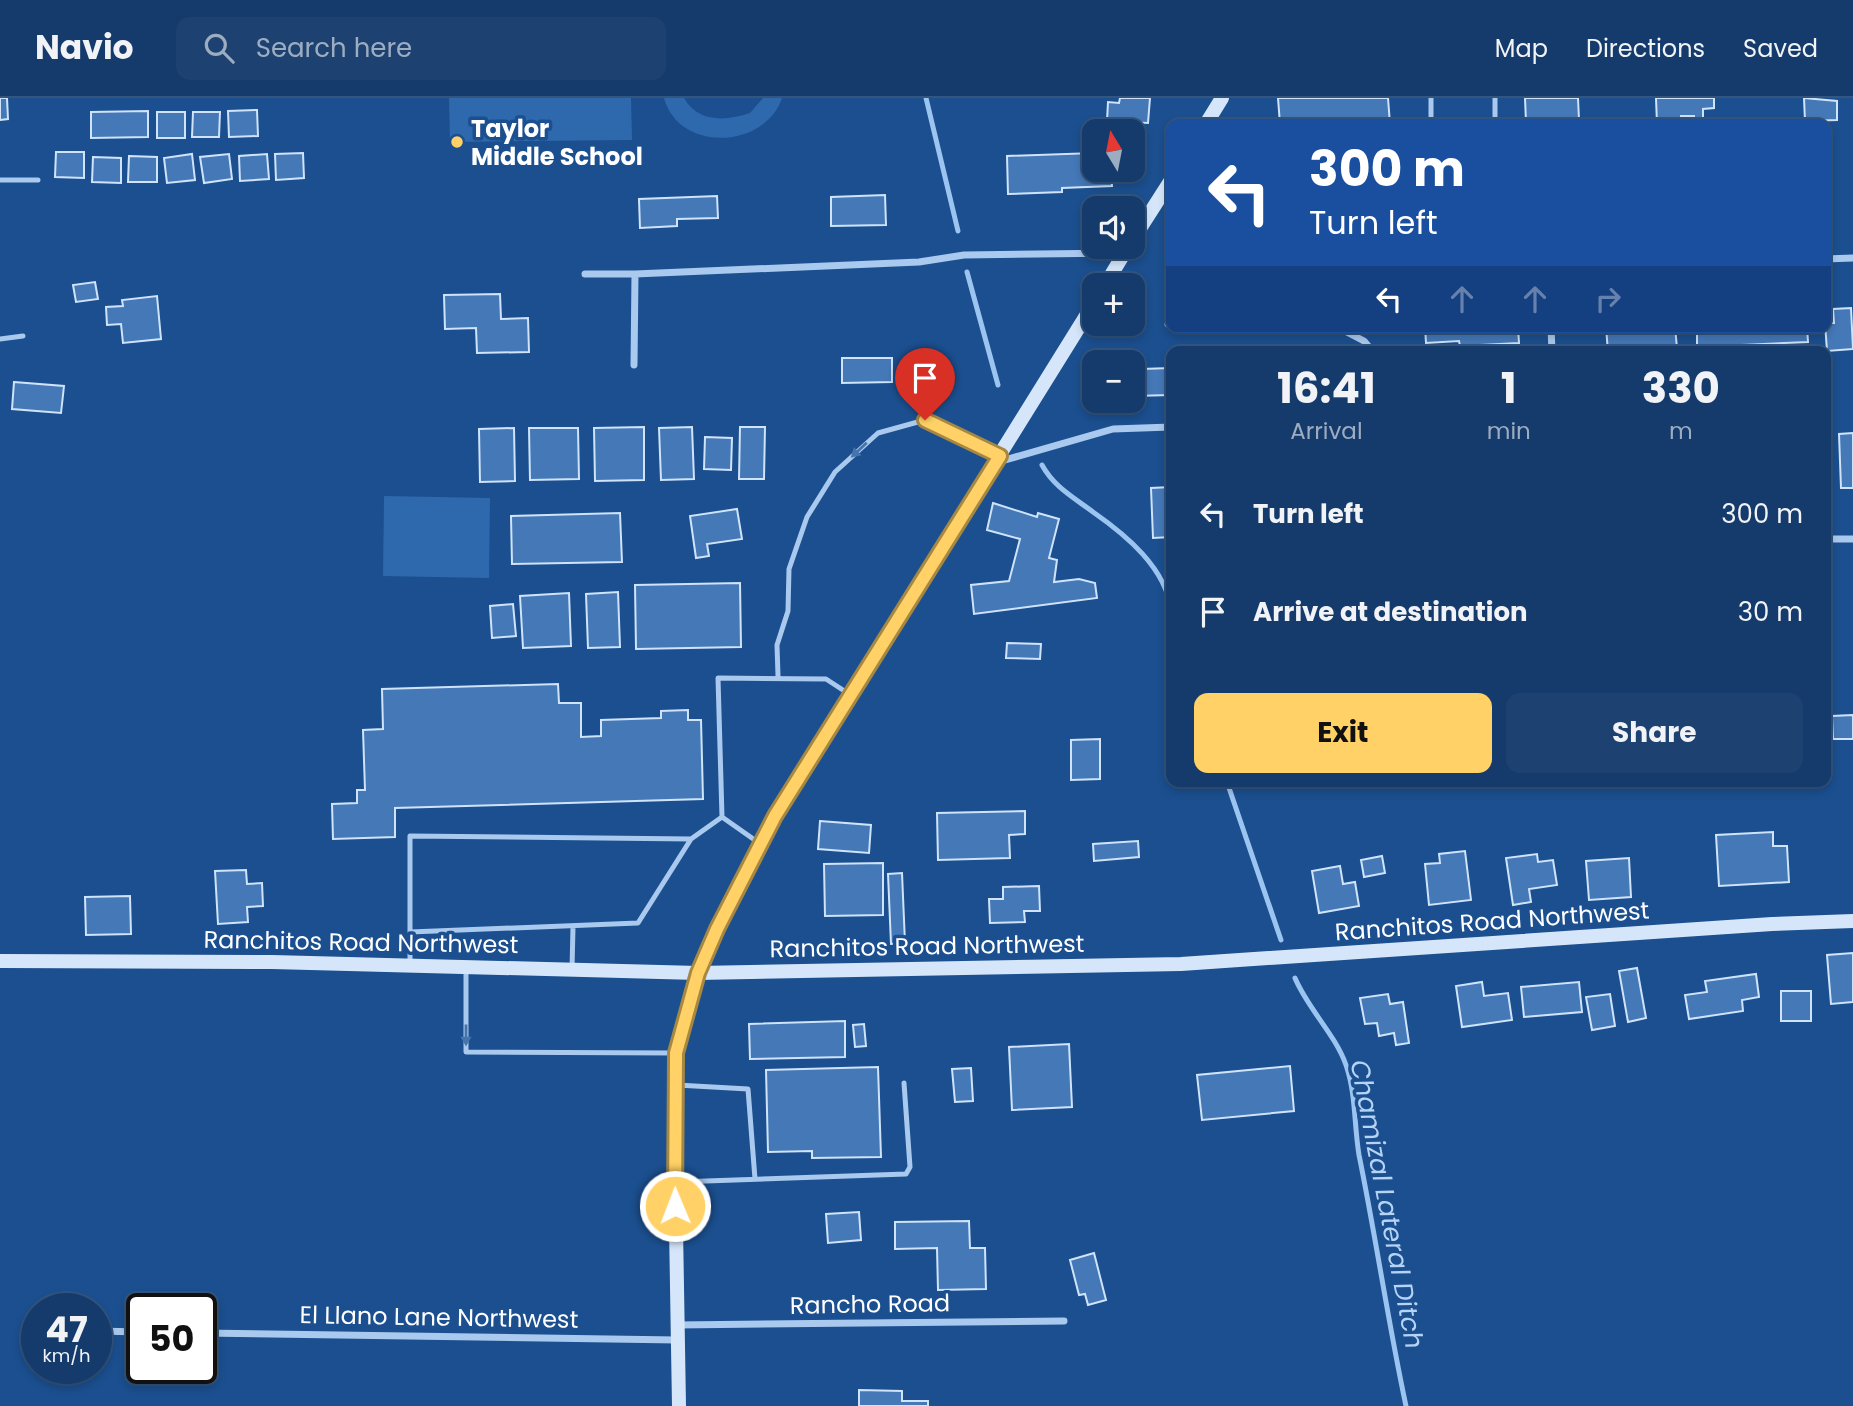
<!DOCTYPE html>
<meta charset="utf-8">
<style>
body{margin:0;font-family:Poppins,sans-serif;background:#1d4271;color:#f1f3f6;height:100vh;display:flex;flex-direction:column;font-size:26px;white-space:nowrap}
*{box-sizing:border-box;margin:0}
p{font-size:23px;color:#9dadc1}
.icon{flex:none;width:38px;height:38px;fill:none;stroke:currentColor;stroke-width:2;stroke-linecap:round;stroke-linejoin:round}
.map{position:relative;flex:1;overflow:hidden}
.panel{position:absolute;left:1166px;top:248px;width:665px;height:441px;display:flex;flex-direction:column;background:#143b6b;border-radius:14px;box-shadow:0 4px 10px #0003,0 0 0 2px #33557e}
.panel>*{flex:none}
.banner{position:absolute;left:1166px;top:21px;width:665px;height:214px;border-radius:14px;box-shadow:0 4px 10px #0003,0 0 0 2px #33557e;background:#1a4fa0;color:#fff;overflow:hidden}
.needle{width:46px;rotate:350deg}
.controls{position:absolute;left:1082px;top:21px;display:grid;gap:14px}
.controls a{display:grid;place-items:center;width:63px;height:63px;border-radius:14px;background:#143b6b;box-shadow:0 4px 10px #0003,0 0 0 2px #33557e;font-size:35px}
.speed{position:absolute;left:21px;top:1195px;display:flex;gap:14px;font-size:35px;font-weight:700;text-align:center}
.speed>*{display:grid;place-content:center;width:91px;height:91px;border-radius:50%;background:#143b6b;box-shadow:0 4px 10px #0003,0 0 0 2px #33557e;line-height:1}
.speed small{font-size:18px;font-weight:400}
.speed .limit{border:4px solid #111;border-radius:10px;background:#fff;color:#111}
.pin{position:absolute;display:grid;place-items:center;width:60px;height:60px;color:#fff;margin:-72px -30px;border-radius:50% 50% 50% 0;rotate:-45deg;box-shadow:0 0 7px #0007}
.pin .icon{rotate:45deg}
.me{position:absolute;width:77px;margin:-38px;rotate:359deg;stroke-linejoin:round;filter:drop-shadow(0 0 5px #0008)}
.turn{display:flex;align-items:center;gap:24px;height:147px;padding:0 28px;font-size:32px}
.turn .icon{width:91px;height:91px;stroke-width:2.5}
.turn b{display:block;font-size:49px;line-height:60px}
.lanes{display:flex;align-items:center;height:66px;padding:0 28px;background:#0003;justify-content:center;gap:35px;direction:ltr}
.lanes .off{opacity:.35}
.eta{display:flex;justify-content:space-evenly;align-items:center;height:119px;text-align:center}
.eta b{font-size:42px;font-weight:700;line-height:49px}
.cta{display:flex;gap:14px;margin-top:auto;padding:14px 28px}
.cta a{flex:1;height:80px;border-radius:14px;background:#ffd166;color:#111;font-size:28px;font-weight:700;line-height:80px;text-align:center}
.cta a+a{background:#1d4271;color:#f1f3f6}
ul{padding:0;list-style:none}
li{display:flex;align-items:center;gap:21px;height:98px;padding:0 28px}
li div{flex:1}
li b{display:block;font-size:26px}
li em{font-style:normal}
header{display:flex;align-items:center;gap:42px;box-sizing:border-box;height:98px;padding:0 35px;background:#143b6b;border-bottom:2px solid #33557e}
header strong{font-size:33px}
nav{display:flex;gap:38px;margin-inline-start:auto;font-size:24px}
.search{width:490px;height:63px;background:#1d4271;display:flex;align-items:center;gap:18px;box-sizing:border-box;padding:0 24px;border-radius:14px;color:#9dadc1;font-size:26px}
.map>svg:first-child{display:block}
</style>
<header>
<strong>Navio</strong>
<div class="search"><svg class="icon" aria-label="search" viewBox="0 0 24 24"><circle cx="10" cy="10" r="6"/><path d="M15 15l6 6"/></svg>Search here</div>
<nav><a>Map</a><a>Directions</a><a>Saved</a></nav>
</header>
<div class="map">
<svg width="1853" height="1308" viewBox="0 0 1853 1308">
<rect width="100%" height="100%" fill="#1b4f8f"/>
<path fill="#2e69ad" d="M449,0h182l1,42 -182,2z
M664,0h20c14,25 42,23 66,15l13,-15h19c-17,51 -103,55 -118,0z
M384,398l106,2 -1,80 -106,-2z"/>
<g fill="none" stroke-linecap="round" stroke-linejoin="round">
<path stroke="#9cc4f0" stroke-width="5" d="M926,0l32,133
M967,174l31,113
M1042,367c12,22 31,32 51,47 33,23 73,56 78,98
M1227,684l54,158
M1295,880c13,31 40,56 51,87 10,29 8,60 13,90 17,83 29,167 47,251"/>
</g>
<path fill="#4478b7" stroke="#cfe3fa" stroke-width="2" d="M0,0h7l1,21 -8,1z
M1120,0h30l-2,25 -41,-2 1,-19 11,1z
M1278,0h110l2,26h-110z
M1525,0h53l1,22 -53,2z
M1656,0h58v10l-11,1v13h-9v-6h-13v8h-24z
M1804,0l33,3v19l-32,1z
M257,12l1,26 -29,1 -1,-26z
M148,13v26l-57,1v-26z
M157,14h28v26h-28z
M193,14h27l-1,25h-27z
M56,54h28v26l-29,-1z
M303,55l1,25 -28,2 -1,-26z
M1094,55v17h17l1,16 -50,2v4l-54,2 -1,-38z
M192,56l3,26 -28,3 -3,-25z
M229,56l3,25 -28,4 -4,-26z
M267,56l2,25 -29,2 -1,-25z
M129,58l28,1v25h-29z
M93,59l28,1v25l-29,-1z
M885,97l1,30 -55,1v-29z
M717,98l1,22 -41,1v7l-37,2 -1,-29z
M95,184l3,17 -22,3 -3,-17z
M500,196l1,25 27,-1 1,34 -52,1 -1,-25 -31,1 -1,-34z
M157,198l4,43 -38,4 -2,-19 -14,1 -1,-18 17,-1 -1,-6z
M1851,210l2,41 -26,2 -2,-28h9l-1,-14z
M1425,229h93l1,16 -59,3 -1,-5 -33,2z
M1606,229h69l2,21 -69,4z
M1697,229h110l1,15 -111,5z
M942,259l1,20 -24,2 -2,-21z
M842,260h50v24l-50,1z
M1171,270v27l-38,1v-17l8,-1v-9z
M14,284l50,4 -3,27 -49,-4z
M644,329v53l-49,1 -1,-53z
M692,329l2,52 -33,1 -2,-52z
M740,329h25l-1,52h-25z
M514,330l1,53 -35,1 -1,-53z
M529,330h49l1,51 -49,1z
M1853,335v55h-12l-2,-54z
M705,339l27,1 -1,32 -27,-1z
M1171,389v50l-18,1 -2,-50z
M993,405l44,14 1,-4 21,6 -10,39 8,2 -3,22 25,-3 16,4 2,15 -123,16 -3,-29 38,-4 11,-42 -33,-9z
M737,411l5,30 -35,5 2,12 -13,2 -6,-42z
M620,415l2,49 -110,2 -1,-48z
M740,485l1,64 -105,2 -1,-64z
M618,494l2,55 -32,1 -2,-54z
M569,495l2,53 -48,2 -3,-52z
M513,506l3,32 -24,2 -2,-32z
M1007,545l34,1 -1,15 -34,-1z
M558,586l1,19h22v34l20,-1v-16l60,-2v-7l27,-1v10h13l2,79 -308,9v29l-62,2 -1,-35 25,-1v-13h8l-2,-60 20,-1 -1,-40z
M1853,617v24h-20l-1,-23z
M1100,641v40l-29,1v-40z
M1025,713v23l-16,1 1,23 -72,2 -1,-47z
M820,723l51,4 -2,28 -51,-4z
M1773,734v14h14l2,36 -70,4 -3,-51z
M1138,743l1,16 -45,4 -1,-17z
M1465,753l6,49 -42,5 -4,-41 15,-1 -1,-9z
M1537,756l1,8 15,-2 4,25 -28,4 2,13 -18,3 -7,-47z
M1382,758l3,17 -21,4 -3,-17z
M1629,760l2,39 -42,3 -3,-39z
M883,765v52l-58,1 -1,-52z
M1340,768l3,18 12,-2 4,24 -40,7 -7,-42z
M246,772l1,14 15,-1 1,23 -16,1 1,15 -30,2 -3,-53z
M902,775l3,70 -14,1 -3,-70z
M1039,788l1,25h-16l1,11 -35,1 -1,-24h14v-12z
M130,798l1,38 -45,1 -1,-38z
M1853,855v49l-22,2 -4,-49z
M1637,870l9,50 -18,4 -9,-51z
M1756,876l3,23 -17,3 1,11 -54,8 -4,-24 22,-3 -2,-11z
M1482,884l2,14 24,-3 4,27 -50,7 -6,-41z
M1579,884l3,30 -58,5 -3,-30z
M1781,893h30v30h-30z
M1388,896l2,10 13,-2 6,41 -13,2 -2,-12 -15,3 -2,-13 -12,1 -5,-26z
M1610,896l5,32 -23,4 -6,-33z
M845,923v36l-95,2 -1,-35z
M864,926l2,22 -11,1 -2,-22z
M1069,946l3,63 -60,3 -3,-63z
M1290,968l4,45 -92,9 -5,-45z
M878,969l3,90 -69,1v-7l-44,1 -2,-82z
M971,970l2,33 -18,1 -3,-33z
M859,1114l2,28 -33,3 -2,-29z
M969,1123l1,27h15l1,41 -48,1 -1,-42 -42,1v-27z
M1094,1155l12,47 -18,5 -3,-11 -6,1 -9,-35z
M859,1292l43,1v10h26v5h-69z"/>
<g fill="none" stroke-linecap="round" stroke-linejoin="round">
<path stroke="#a9c9ee" stroke-width="5" d="M1431,0v26
M1495,26v-26
M0,82h38
M0,241l23,-3
M778,578l-1,-31 11,-34 1,-42 18,-52 28,-45 43,-39 47,-13 73,35
M759,745l-37,-26 -4,-139 108,1 23,15
M410,834l228,-9 53,-84
M410,865v-127l281,3 31,-22
M466,869v85l209,1
M572,871l1,-42
M677,987l71,4 7,90
M677,1084l229,-8 4,-7 -6,-84"/>
<path stroke="#a9c9ee" stroke-width="7" d="M1825,161l28,-1
M585,176h50
M1168,226l3,1
M1192,229l151,3 21,11 9,11
M1551,229l1,25
M634,267l1,-91 284,-12 45,-7 159,-2
M998,364l115,-33 58,-2
M1825,441h28
M677,1227l387,-4
M96,1233l46,1
M201,1235l476,7"/>
<path stroke="#d6e6fa" stroke-width="14" d="M1206,26l16,-26
M1132,143l39,-61
M1105,187l23,-38
M0,863l272,1 426,11 483,-9 591,-40 81,-3
M679,1308l-5,-299 2,-54 22,-80 19,-44 58,-113 319,-513"/>
</g>
<defs><path id="oneway-solid" d="M-6-.8H1V-3.2L6.5 0L1 3.2V.8H-6Z" transform="scale(1.75)"/></defs>
<g fill="#4674ac">
<use href="#oneway-solid" transform="translate(859 352) rotate(137)"/>
<use href="#oneway-solid" transform="translate(466 937) rotate(90)"/>
</g>
<g fill="none" stroke-linecap="round" stroke-linejoin="round">
<defs>
<path id="route" d="M675,1108l1,-153 22,-80 19,-44 58,-113 225,-360 -75,-36"/>
</defs>
<use href="#route" stroke="#a68842" stroke-width="18"/>
<use href="#route" stroke="#ffd166" stroke-width="12"/>
</g>
<circle fill="#ffd166" stroke="#1b4f8f" stroke-width="2.5" cx="457" cy="44" r="7"/>
<g text-anchor="middle" dominant-baseline="central" stroke-width="7" stroke-linejoin="round" paint-order="stroke">
<g font-size="24" font-weight="bold" fill="#fff" stroke="#1b4f8f" text-anchor="start">
<text x="471" y="30">Taylor<tspan x="471" dy="28">Middle School</tspan></text>
</g>
<g font-size="24" fill="#fff" stroke="#1b4f8f">
<text transform="translate(1492 823) rotate(-4)">Ranchitos Road Northwest</text>
<text transform="translate(361 844) rotate(1)">Ranchitos Road Northwest</text>
<text transform="translate(927 848) rotate(-1)">Ranchitos Road Northwest</text>
<text transform="translate(870 1206) rotate(-1)">Rancho Road</text>
<text transform="translate(439 1219) rotate(1)">El Llano Lane Northwest</text>
</g>
<g font-size="26" font-style="italic" fill="#b5d3f5" stroke="#1b4f8f">
<text transform="translate(1387 1106) rotate(79)">Chamizal Lateral Ditch</text>
</g>
</g>
</svg>
<div class="controls">
<a><svg class="needle" viewBox="-14 -14 28 28"><path d="M0-13l5 13h-10z" fill="#e53935"/><path d="M0 13l5-13h-10z" fill="#9dadc1"/></svg></a>
<a><svg class="icon" aria-label="sound" viewBox="0 0 24 24"><path d="M4 9h4l5-4v14l-5-4H4zM17 9q2 3 0 6"/></svg></a>
<a>+</a>
<a>−</a>
</div>
<div class="speed"><div>47<small>km/h</small></div><div class="limit">50</div></div>
<div class="pin" style="left:925px;top:322px;background:#d93025"><svg class="icon" aria-label="arrive" viewBox="0 0 24 24"><path d="M6 21V4h12l-3 4 3 4H6"/></svg></div>
<svg class="me" style="left:675px;top:1108px" viewBox="-20 -20 40 40"><circle r="17" fill="#ffd166" stroke="#fff" stroke-width="3"/><path d="M0-11L8 9 0 5-8 9z" fill="#fff"/></svg>
<div class="banner">
<div class="turn"><svg class="icon" aria-label="left" viewBox="0 0 24 24"><path d="M17 20v-9H6M10 6l-5 5 5 5"/></svg><div><b>300 m</b>Turn left</div></div>
<div class="lanes"><svg class="icon" aria-label="left" viewBox="0 0 24 24"><path d="M17 20v-9H6M10 6l-5 5 5 5"/></svg><svg class="icon off" aria-label="ahead" viewBox="0 0 24 24"><path d="M12 20V5M6 11l6-6 6 6"/></svg><svg class="icon off" aria-label="ahead" viewBox="0 0 24 24"><path d="M12 20V5M6 11l6-6 6 6"/></svg><svg class="icon off" aria-label="right" viewBox="0 0 24 24"><path d="M7 20v-9h11M14 6l5 5-5 5"/></svg></div>
</div>
<section class="panel">
<div class="eta">
<div><b>16:41</b><p>Arrival</p></div>
<div><b>1</b><p>min</p></div>
<div><b>330</b><p>m</p></div>
</div>
<ul>
<li><svg class="icon" aria-label="left" viewBox="0 0 24 24"><path d="M17 20v-9H6M10 6l-5 5 5 5"/></svg><div><b>Turn left</b></div><em>300 m</em></li>
<li><svg class="icon" aria-label="arrive" viewBox="0 0 24 24"><path d="M6 21V4h12l-3 4 3 4H6"/></svg><div><b>Arrive at destination</b></div><em>30 m</em></li>
</ul>
<div class="cta"><a>Exit</a><a>Share</a></div>
</section>
</div>
